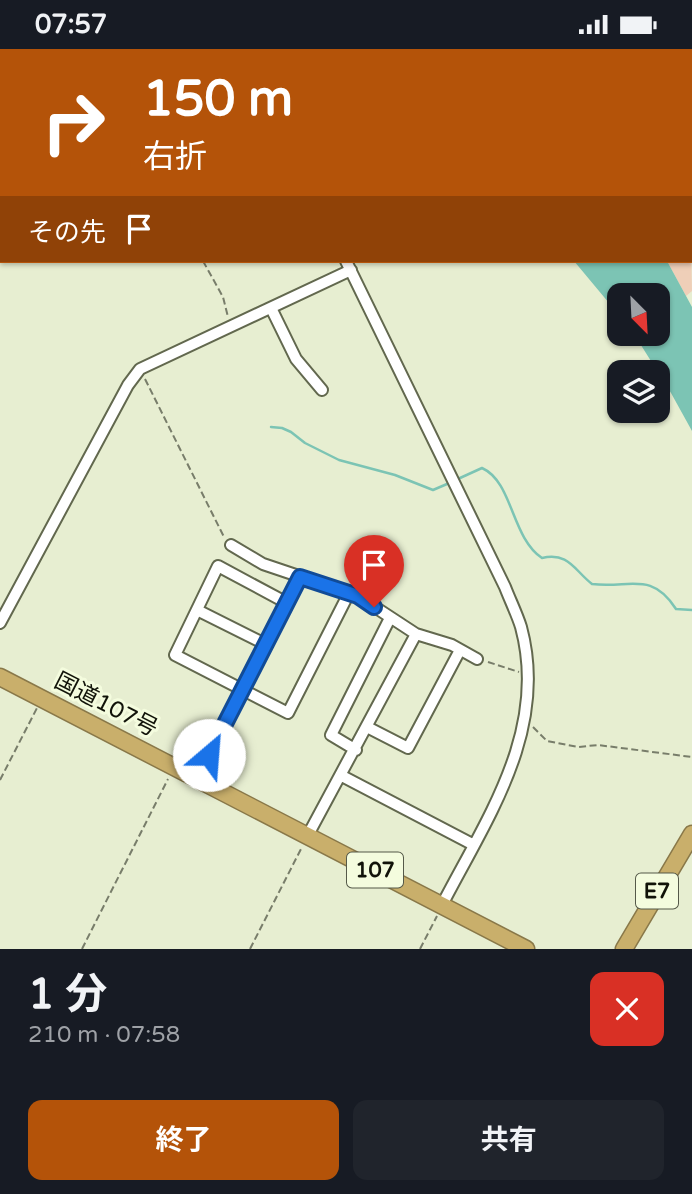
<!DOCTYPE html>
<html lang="ja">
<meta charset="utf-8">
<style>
body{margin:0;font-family:"Varela Round","Noto Sans JP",sans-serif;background:#20242c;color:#f1f3f6;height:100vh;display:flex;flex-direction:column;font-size:26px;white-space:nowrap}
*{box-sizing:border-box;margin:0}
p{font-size:23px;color:#9ea1a6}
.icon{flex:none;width:38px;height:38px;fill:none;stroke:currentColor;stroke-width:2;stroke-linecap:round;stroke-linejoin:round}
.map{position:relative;height:900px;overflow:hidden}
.details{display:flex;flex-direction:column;background:#171b24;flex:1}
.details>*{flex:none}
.banner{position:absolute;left:0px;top:0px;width:693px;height:214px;box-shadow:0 2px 5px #0004;background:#b45309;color:#fff;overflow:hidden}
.needle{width:46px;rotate:156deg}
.buttons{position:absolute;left:607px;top:234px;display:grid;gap:14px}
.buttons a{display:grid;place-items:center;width:63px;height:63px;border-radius:14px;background:#171b24;box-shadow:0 2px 5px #0004;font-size:35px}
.pin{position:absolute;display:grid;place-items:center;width:60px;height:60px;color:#fff;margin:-72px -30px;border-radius:50% 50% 50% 0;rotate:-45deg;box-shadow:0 0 7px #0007}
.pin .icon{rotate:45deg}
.me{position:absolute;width:77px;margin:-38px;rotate:27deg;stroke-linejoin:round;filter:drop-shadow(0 0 5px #0008)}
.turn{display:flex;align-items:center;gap:24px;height:147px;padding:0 28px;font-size:32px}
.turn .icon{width:91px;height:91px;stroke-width:2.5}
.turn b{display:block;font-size:49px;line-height:60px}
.then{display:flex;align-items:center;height:66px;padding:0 28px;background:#0003;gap:14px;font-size:26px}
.round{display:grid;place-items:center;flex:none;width:74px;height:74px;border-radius:14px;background:#20242c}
.headline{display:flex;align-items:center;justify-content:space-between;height:119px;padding:0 28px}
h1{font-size:42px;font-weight:700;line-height:52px}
.cta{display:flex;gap:14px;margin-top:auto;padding:14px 28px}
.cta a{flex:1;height:80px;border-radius:14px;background:#b45309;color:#fff;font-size:28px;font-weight:700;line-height:80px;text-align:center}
.cta a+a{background:#20242c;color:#f1f3f6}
.status{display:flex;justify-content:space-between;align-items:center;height:49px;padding:0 35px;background:#171b24;direction:ltr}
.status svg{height:19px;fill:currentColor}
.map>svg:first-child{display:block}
</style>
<div class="status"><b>07:57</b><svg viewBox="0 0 49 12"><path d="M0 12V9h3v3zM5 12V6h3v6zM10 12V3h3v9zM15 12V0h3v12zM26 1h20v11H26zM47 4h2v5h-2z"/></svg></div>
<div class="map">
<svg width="692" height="900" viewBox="0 0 692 900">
<rect width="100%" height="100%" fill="#e7eed1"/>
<path fill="#efcfb8" d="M691,191l1,51 -6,5 -19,-35h24z"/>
<path fill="#7cc4b4" d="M574,212h93l25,46v124l-21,-38 -37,-59h24v-38h-38l-1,19z"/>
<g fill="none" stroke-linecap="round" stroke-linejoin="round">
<path stroke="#7cc4b4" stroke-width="2.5" d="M599,0l1,2
M691,123l1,1
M271,378l11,1 9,4 14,11 34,17 56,15 38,15 14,-6
M460,429l22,-10c31,14 29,69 60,90 27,-6 32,12 50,26 37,5 59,-14 84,25l16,1"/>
<path stroke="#7cc4b4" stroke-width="16" d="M211,2l3,-2
M0,200l2,-1"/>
<defs>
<path id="minor" d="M557,0l2,2
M37,2h51
M105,2l1,-2
M691,168l1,1
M346,212l159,326c5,13 12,27 16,40 28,103 -34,191 -79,278
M271,259l25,51 26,31
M231,496l32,19 95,32 58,38 36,11 25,14
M287,554l-69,-37 -43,89 113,58 61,-120
M197,561l68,34
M0,574l128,-238 12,-16 211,-99
M367,678l41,21 52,-98
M356,701l-25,-15 59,-117
M342,727l132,69
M198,728l102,-200
M308,786l108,-201"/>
<path id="highway" d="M0,628l526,272
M624,900l68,-115"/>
</defs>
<use href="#minor" stroke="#62684e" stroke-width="14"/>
<use href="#highway" stroke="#897849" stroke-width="19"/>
<path stroke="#787d6a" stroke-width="2" stroke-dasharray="7 3.5" stroke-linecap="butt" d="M0,211h2
M203,212l20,36 5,20
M145,330l79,158
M488,613l31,10
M533,678l14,14 31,6 20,-2 94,12
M0,731l37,-72
M82,900l86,-170
M250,900l52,-102
M420,900l17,-33"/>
<use href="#minor" stroke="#fff" stroke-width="10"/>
<use href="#highway" stroke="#c9af6b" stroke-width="16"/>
</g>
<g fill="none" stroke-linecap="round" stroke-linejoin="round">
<defs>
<path id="route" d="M209,706l91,-178 58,19 16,11"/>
</defs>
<use href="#route" stroke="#114b97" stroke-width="18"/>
<use href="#route" stroke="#1a73e8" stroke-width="12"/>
</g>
<g text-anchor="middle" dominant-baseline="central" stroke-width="6" stroke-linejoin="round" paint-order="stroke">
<g fill="#f4fcde" stroke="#555949" stroke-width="2">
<rect x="347" y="803.5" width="56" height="35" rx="5"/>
<rect x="636" y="824.5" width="42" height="35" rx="5"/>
</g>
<g font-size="21" font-weight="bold" fill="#111309">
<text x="375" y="821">107</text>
<text x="657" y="842">E7</text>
</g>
<g font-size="23" fill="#111309" stroke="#f4fcde">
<text transform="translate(106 656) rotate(27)">国道107号</text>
</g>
</g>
</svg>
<div class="buttons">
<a><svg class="needle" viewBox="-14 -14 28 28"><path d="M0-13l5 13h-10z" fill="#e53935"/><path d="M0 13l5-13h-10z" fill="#9ea1a6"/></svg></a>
<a><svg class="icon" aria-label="layers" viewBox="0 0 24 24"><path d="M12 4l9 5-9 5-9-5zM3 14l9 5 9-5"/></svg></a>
</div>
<div class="pin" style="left:374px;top:558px;background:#d93025"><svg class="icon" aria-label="arrive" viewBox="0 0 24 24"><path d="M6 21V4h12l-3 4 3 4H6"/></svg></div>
<svg class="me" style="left:209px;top:706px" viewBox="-20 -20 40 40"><circle r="19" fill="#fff"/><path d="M0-13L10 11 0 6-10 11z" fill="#1a73e8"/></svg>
<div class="banner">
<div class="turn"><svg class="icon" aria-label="right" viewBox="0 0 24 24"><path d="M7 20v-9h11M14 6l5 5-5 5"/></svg><div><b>150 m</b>右折</div></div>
<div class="then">その先<svg class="icon" aria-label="arrive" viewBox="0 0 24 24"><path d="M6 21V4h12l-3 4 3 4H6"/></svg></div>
</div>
</div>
<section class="details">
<div class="headline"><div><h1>1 分</h1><p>210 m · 07:58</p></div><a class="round" style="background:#d93025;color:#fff"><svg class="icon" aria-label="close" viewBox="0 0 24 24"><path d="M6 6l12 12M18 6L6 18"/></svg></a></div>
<div class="cta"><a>終了</a><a>共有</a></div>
</section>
